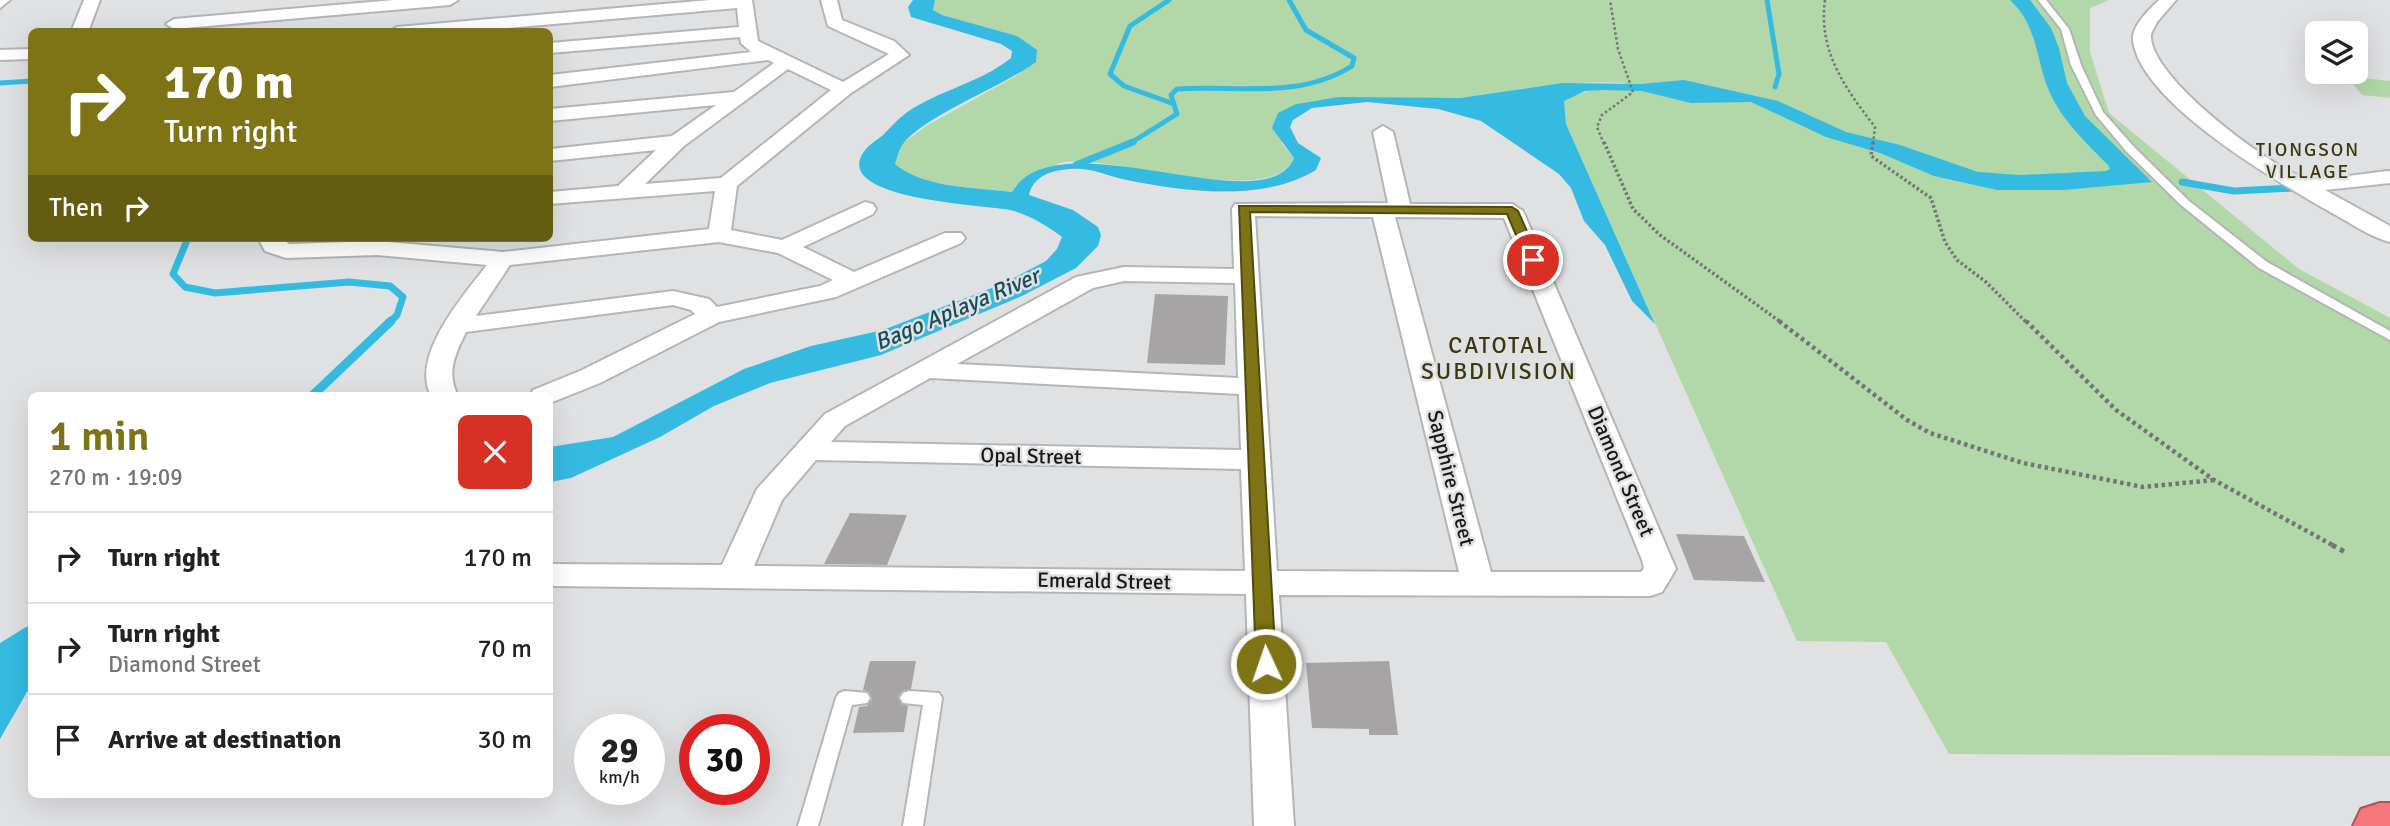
<!DOCTYPE html>
<meta charset="utf-8">
<style>
body{margin:0;font-family:Signika,sans-serif;background:#f2f2f2;color:#222;height:100vh;display:flex;flex-direction:column;font-size:26px;white-space:nowrap}
*{box-sizing:border-box;margin:0}
p{font-size:23px;color:#767676}
.icon{flex:none;width:38px;height:38px;fill:none;stroke:currentColor;stroke-width:2;stroke-linecap:round;stroke-linejoin:round}
.map{position:relative;flex:1;overflow:hidden}
.sheet{position:absolute;left:28px;top:392px;width:525px;height:406px;display:flex;flex-direction:column;background:#fff;border-radius:10px;box-shadow:0 7px 28px #0002}
.sheet>*{flex:none}
.top-card{position:absolute;left:28px;top:28px;width:525px;height:214px;border-radius:10px;box-shadow:0 7px 28px #0002;background:#7e7416;color:#fff;overflow:hidden}
.controls{position:absolute;left:2305px;top:21px;display:grid;gap:14px}
.controls a{display:grid;place-items:center;width:63px;height:63px;border-radius:10px;background:#fff;box-shadow:0 7px 28px #0002;font-size:35px}
.speed{position:absolute;left:574px;top:714px;display:flex;gap:14px;font-size:35px;font-weight:700;text-align:center}
.speed>*{display:grid;place-content:center;width:91px;height:91px;border-radius:50%;background:#fff;box-shadow:0 7px 28px #0002;line-height:1}
.speed small{font-size:18px;font-weight:400}
.speed .limit{border:10px solid #d22;background:#fff;color:#111}
.pin{position:absolute;display:grid;place-items:center;width:60px;height:60px;color:#fff;margin:-30px;border:4px solid #fff;border-radius:50%;box-shadow:0 2px 7px #0007}
.me{position:absolute;width:77px;margin:-38px;rotate:357deg;stroke-linejoin:round;filter:drop-shadow(0 0 5px #0008)}
.turn{display:flex;align-items:center;gap:24px;height:147px;padding:0 21px;font-size:32px}
.turn .icon{width:91px;height:91px;stroke-width:2.5}
.turn b{display:block;font-size:49px;line-height:60px}
.then{display:flex;align-items:center;height:66px;padding:0 21px;background:#0003;gap:14px;font-size:26px}
.round{display:grid;place-items:center;flex:none;width:74px;height:74px;border-radius:10px;background:#f2f2f2}
.overview{display:flex;align-items:center;justify-content:space-between;height:119px;padding:0 21px}
h1{font-size:42px;font-weight:600;line-height:52px;color:#7e7416}
ul{padding:0;list-style:none}
li{display:flex;align-items:center;gap:21px;height:91px;padding:0 21px;border-top:2px solid #e0e0e0}
li div{flex:1}
li b{display:block;font-size:26px}
li em{font-style:normal}
.map>svg:first-child{display:block}
</style>
<div class="map">
<svg width="2390" height="826" viewBox="0 0 2390 826">
<rect width="100%" height="100%" fill="#e0e1e3"/>
<path fill="#b2d7a8" d="M935,0h1174l-19,8v44l19,61 190,156 91,49v438l-441,-2 -63,-112 -89,-1 -231,-517 -2,-23c18,-12 41,-11 62,-18 -57,-4 -109,10 -165,15 -56,4 -110,-5 -165,6l-14,40 12,14c-22,52 -183,-3 -229,4 -16,3 -34,16 -49,23l-4,7c-38,-5 -86,-3 -117,-28l7,-20 24,-18 95,-53 -4,-37 -75,-21 -9,-5z
M2346,76l44,5v17l-28,-3z"/>
<path fill="#35bbe2" d="M913,0h22l-2,10 9,5 75,21 20,14 -1,12c-32,24 -112,54 -133,82 -4,5 -6,15 -8,20 31,25 79,23 117,28 44,-77 254,34 282,-34l-22,-30 6,-15 18,-9 43,-7 121,1 103,-15 78,1 43,-4 94,21 68,31 54,13 78,27 41,3 87,-4 4,-2 -2,-4c-21,-21 -46,-45 -58,-72 -15,-33 -11,-66 -40,-93h20l21,28 8,20 8,35 18,33 67,66 -88,8h-67l-63,-14 -54,-23 -54,-16 -75,-35 -60,1 -49,-12 -39,-1 -18,1 -21,10 2,23 89,200 -23,-23 -27,-56 -21,-24 -13,-33 -12,-14 -78,-53 -43,-12 -71,-7 -55,6 -19,12 -3,7 8,16 23,15 -5,12c-52,32 -131,22 -189,10 -20,-4 -36,-13 -57,-11 -18,1 -37,7 -41,26l44,15 25,17 3,8 -3,11 -22,22 -54,28 -141,59 -111,28 -56,23 -54,31 -89,41 -21,4v-35l63,-10 131,-68 67,-23 72,-16 119,-46 44,-23 11,-12 5,-12c-16,-12 -32,-22 -52,-27 -23,-5 -177,-10 -147,-57 4,-7 14,-13 20,-18 7,-7 15,-16 23,-22 33,-23 74,-30 105,-55l1,-7 -11,-7 -90,-27 -3,-10z
M31,624v61l-31,54v-96z"/>
<g fill="none" stroke-linecap="round" stroke-linejoin="round">
<path stroke="#35bbe2" stroke-width="5" d="M1169,0l-39,26 -20,48 14,12 50,18
M1767,0l12,74 -4,13
M0,83l32,-2
M1129,144l48,-30 -6,-19 6,-6c59,-4 121,11 175,-23l2,-8 -48,-28 -17,-30"/>
<path stroke="#35bbe2" stroke-width="7" d="M1076,165l57,-23
M2182,182l52,9 60,-3
M188,238l-15,36 12,13 30,6 134,-11 41,4 13,11 -6,18 -8,8"/>
<path stroke="#35bbe2" stroke-width="9" d="M312,396l79,-75"/>
</g>
<path fill="#a6a4a4" d="M1155,294l73,2 -3,69 -78,-2z
M850,513l57,2 -20,50 -63,-1z
M1676,534l68,2 21,46 -71,-2z
M870,661h46l-5,28 -9,2 -4,6 3,7 7,2 -4,26 -51,1 6,-26 8,-1 5,-7 -3,-7 -6,-2z
M1389,661l9,74h-29v-6l-57,-1 -6,-65z"/>
<g fill="none" stroke-linecap="round" stroke-linejoin="round">
<defs>
<path id="lane" d="M2038,0h8l23,29 12,36 22,47 31,35 55,54 78,61 123,69v9l-131,-72 -78,-63 -55,-54 -30,-36 -25,-50 -10,-36z
M845,691l22,2 3,5 -3,5 -15,2 -34,121h-20l38,-128 3,-5z
M909,691l30,2 3,5 -19,128h-20l20,-121 -20,-2 -3,-5 3,-5z"/>
<path id="street" d="M0,0h10l-10,8z
M84,0h16l-12,32h-17z
M394,0h64l-8,5 -276,24 -8,-5 8,-5z
M710,0h42l6,41 85,41 46,-28 -61,-28 -7,-26h16l5,20 52,21 15,14 -58,38 -114,93 -6,44 51,10 83,-38 8,2 3,5 -3,5 -70,33 51,25 91,-39h16l4,5 -4,5 -125,54 -117,25 -119,61 -50,20v-7h-20l3,-6 47,-19 115,-57 -4,-4 -18,-5 -207,27c-11,22 -20,41 -8,64h-27c-21,-40 32,-100 56,-131l-110,-10 -91,3 -21,-7 -7,-13h24l7,6 88,-3 126,11 206,-23 6,-38 -165,13v-12l68,-6 38,-36 -106,11v-12l122,-13 44,-31 -166,16v-12l184,-17 40,-29 -6,-3 -218,27v-12l201,-23 -10,-9 -1,-6 -190,16v-10l189,-16 -2,-19 -275,24h-73l8,-5zM788,69l43,21 -110,88 -76,6 39,-38zM719,242l59,11 55,27 -13,6 -103,21 -8,-8 -36,-8 -197,25 34,-51z
M2159,0h17l-19,22 -6,12c-4,42 117,131 153,144 12,4 69,-6 86,-7v12l-65,7 65,36v16c-20,-5 -39,-19 -58,-29 -51,-29 -192,-110 -199,-173 -1,-15 17,-31 26,-40z
M32,49v10l-32,1v-10z
M1383,126l10,6 17,72h102l11,7 153,358 -14,23 -12,4 -371,-1 15,231h-40l-8,-232 -696,-8v-22l172,1 35,-76 68,-75 251,-137 48,-10 110,2 -2,-60 3,-5 153,-1 -15,-71zM1255,216l118,1 86,355 -182,-1zM1395,217l109,1 138,342 2,8 -3,4h-150zM1124,281l111,2 3,95 -281,-14 136,-76zM930,378l309,16 2,56 -410,-8 14,-16zM816,460l425,9 4,102 -491,-5 28,-66z"/>
<path id="highway" d="M2380,803h10v23h-37l8,-17z"/>
</defs>
<use href="#lane" stroke="#b3b5b6" stroke-width="4"/>
<use href="#street" stroke="#b3b5b6" stroke-width="4"/>
<use href="#highway" stroke="#a85559" stroke-width="4"/>
<path stroke="#737475" stroke-width="2.5" stroke-dasharray="2.5 2.5" stroke-linecap="butt" d="M1825,0c-7,51 20,88 50,127l-2,17
M1604,144l-7,-17 5,-12 31,-23 -15,-43 -8,-49"/>
<path stroke="#737475" stroke-width="3.5" stroke-dasharray="2.5 2.5" stroke-linecap="butt" d="M1604,142l29,67 27,26 122,88
M1873,142l-2,14 60,42 14,44 12,18 29,22 41,41"/>
<path stroke="#737475" stroke-width="4.5" stroke-dasharray="3.5 3.5" stroke-linecap="butt" d="M1779,321l128,99 23,13 93,30 120,24 71,-7
M2026,321l90,89 98,70 122,67"/>
<path stroke="#737475" stroke-width="5" stroke-dasharray="4.5 4.5" stroke-linecap="butt" d="M2332,545l15,8"/>
<use href="#lane" fill="#fff" fill-rule="evenodd"/>
<use href="#street" fill="#fff" fill-rule="evenodd"/>
<use href="#highway" fill="#f6767c" fill-rule="evenodd"/>
</g>
<path fill="#7e7416" stroke="#524b0e" stroke-width="2" d="M1239,206l273,1 6,4 22,49 -12,3 -21,-49 -257,-2 26,452 -3,5h-14l-3,-5z"/>
<g text-anchor="middle" dominant-baseline="central" stroke-width="5" stroke-linejoin="round" paint-order="stroke">
<g font-size="19" letter-spacing="2" fill="#3c370c" stroke="#e0e1e3">
<text x="2308" y="150">TIONGSON<tspan x="2308" dy="22">VILLAGE</tspan></text>
</g>
<g font-size="21" fill="#181819" stroke="#e0e1e3">
<text transform="translate(1031 456) rotate(1)">Opal Street</text>
<text transform="translate(1621 471) rotate(67)">Diamond Street</text>
<text transform="translate(1451 478) rotate(76)">Sapphire Street</text>
<text transform="translate(1104 581) rotate(1)">Emerald Street</text>
</g>
<g font-size="23" font-style="italic" fill="#164c5c" stroke="#e0e1e3">
<text transform="translate(957 309) rotate(-23)">Bago Aplaya River</text>
</g>
<g font-size="23" letter-spacing="2" fill="#3c370c" stroke="#e0e1e3">
<text x="1499" y="345">CATOTAL<tspan x="1499" dy="26">SUBDIVISION</tspan></text>
</g>
</g>
</svg>
<div class="controls">
<a><svg class="icon" aria-label="layers" viewBox="0 0 24 24"><path d="M12 4l9 5-9 5-9-5zM3 14l9 5 9-5"/></svg></a>
</div>
<div class="speed"><div>29<small>km/h</small></div><div class="limit">30</div></div>
<div class="pin" style="left:1533px;top:260px;background:#d93025"><svg class="icon" aria-label="arrive" viewBox="0 0 24 24"><path d="M6 21V4h12l-3 4 3 4H6"/></svg></div>
<svg class="me" style="left:1266px;top:664px" viewBox="-20 -20 40 40"><circle r="17" fill="#7e7416" stroke="#fff" stroke-width="3"/><path d="M0-11L8 9 0 5-8 9z" fill="#fff"/></svg>
<div class="top-card">
<div class="turn"><svg class="icon" aria-label="right" viewBox="0 0 24 24"><path d="M7 20v-9h11M14 6l5 5-5 5"/></svg><div><b>170 m</b>Turn right</div></div>
<div class="then">Then<svg class="icon" aria-label="right" viewBox="0 0 24 24"><path d="M7 20v-9h11M14 6l5 5-5 5"/></svg></div>
</div>
<section class="sheet">
<div class="overview"><div><h1>1 min</h1><p>270 m · 19:09</p></div><a class="round" style="background:#d93025;color:#fff"><svg class="icon" aria-label="close" viewBox="0 0 24 24"><path d="M6 6l12 12M18 6L6 18"/></svg></a></div>
<ul>
<li><svg class="icon" aria-label="right" viewBox="0 0 24 24"><path d="M7 20v-9h11M14 6l5 5-5 5"/></svg><div><b>Turn right</b></div><em>170 m</em></li>
<li><svg class="icon" aria-label="right" viewBox="0 0 24 24"><path d="M7 20v-9h11M14 6l5 5-5 5"/></svg><div><b>Turn right</b><p>Diamond Street</p></div><em>70 m</em></li>
<li><svg class="icon" aria-label="arrive" viewBox="0 0 24 24"><path d="M6 21V4h12l-3 4 3 4H6"/></svg><div><b>Arrive at destination</b></div><em>30 m</em></li>
</ul>
</section>
</div>
